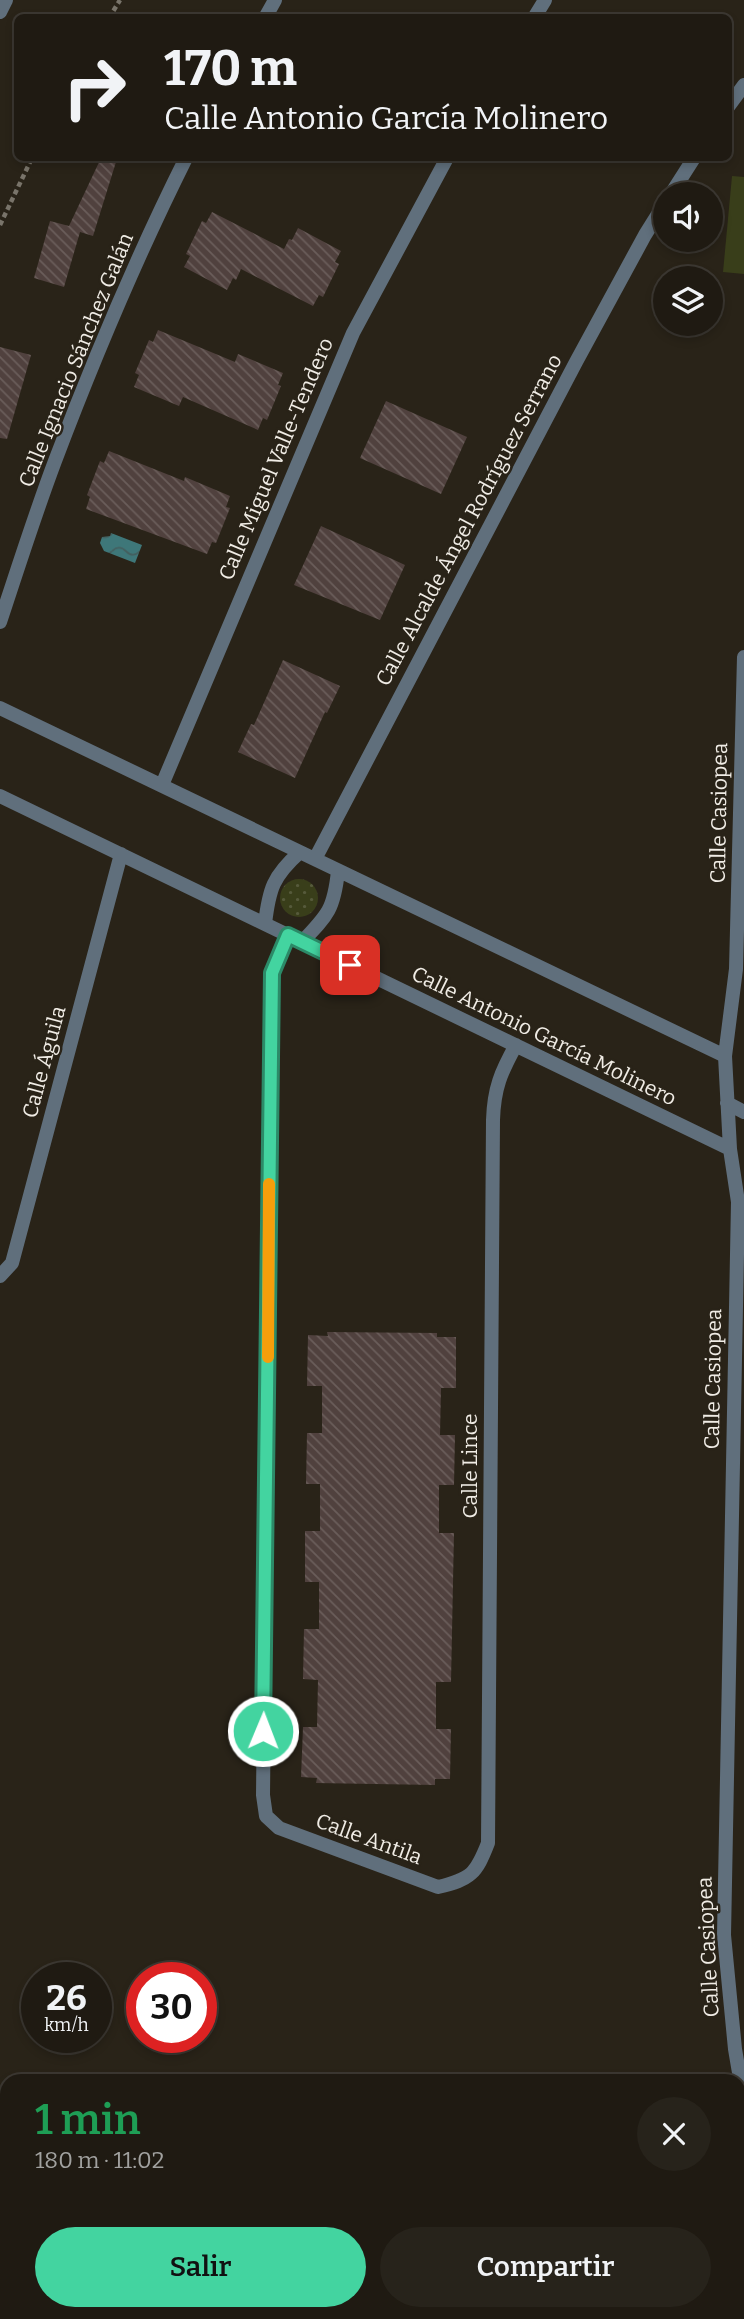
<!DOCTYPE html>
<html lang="es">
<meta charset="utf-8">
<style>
body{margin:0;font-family:Bitter,serif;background:#27231b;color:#f1f3f6;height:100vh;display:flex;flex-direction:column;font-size:26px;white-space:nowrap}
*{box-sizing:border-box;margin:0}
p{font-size:23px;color:#a1a19f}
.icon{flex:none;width:38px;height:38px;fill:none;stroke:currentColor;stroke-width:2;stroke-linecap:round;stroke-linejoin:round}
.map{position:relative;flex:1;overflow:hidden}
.drawer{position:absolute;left:0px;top:2074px;width:746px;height:247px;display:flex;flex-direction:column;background:#1f1a12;border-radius:21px 21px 0 0;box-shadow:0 4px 10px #0003,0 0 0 2px #3c3832}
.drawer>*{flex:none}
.banner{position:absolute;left:14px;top:14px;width:718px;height:147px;border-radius:10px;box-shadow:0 4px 10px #0003,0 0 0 2px #3c3832;background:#1f1a12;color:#f1f3f6;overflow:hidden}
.controls{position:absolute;left:653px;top:182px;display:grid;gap:14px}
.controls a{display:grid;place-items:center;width:70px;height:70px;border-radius:50%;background:#1f1a12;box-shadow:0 4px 10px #0003,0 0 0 2px #3c3832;font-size:35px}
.speed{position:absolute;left:21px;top:1962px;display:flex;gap:14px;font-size:35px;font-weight:700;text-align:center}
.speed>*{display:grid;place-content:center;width:91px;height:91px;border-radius:50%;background:#1f1a12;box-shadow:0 4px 10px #0003,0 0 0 2px #3c3832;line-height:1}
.speed small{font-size:18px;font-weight:400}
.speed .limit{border:10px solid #d22;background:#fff;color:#111}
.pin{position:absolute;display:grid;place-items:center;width:60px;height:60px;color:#fff;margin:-30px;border-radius:14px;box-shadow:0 4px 10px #0006}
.me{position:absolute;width:77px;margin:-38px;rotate:1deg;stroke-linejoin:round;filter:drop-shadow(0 0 5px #0008)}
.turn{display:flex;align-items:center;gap:24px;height:147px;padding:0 35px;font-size:32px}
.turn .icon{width:91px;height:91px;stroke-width:2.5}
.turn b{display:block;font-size:49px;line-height:60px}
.round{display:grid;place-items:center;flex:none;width:74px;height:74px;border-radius:37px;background:#27231b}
.headline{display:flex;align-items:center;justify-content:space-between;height:119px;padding:0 35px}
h1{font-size:42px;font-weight:600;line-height:52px;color:#1e9e55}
.button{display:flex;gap:14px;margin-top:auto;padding:14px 35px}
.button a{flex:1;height:80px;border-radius:42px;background:#43d4a0;color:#111;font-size:28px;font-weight:600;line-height:80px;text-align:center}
.button a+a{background:#27231b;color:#f1f3f6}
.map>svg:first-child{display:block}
</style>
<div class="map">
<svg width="744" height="2319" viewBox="0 0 744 2319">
<defs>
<pattern id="garden-dots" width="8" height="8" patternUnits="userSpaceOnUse" patternTransform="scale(1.75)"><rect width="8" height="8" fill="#393e1a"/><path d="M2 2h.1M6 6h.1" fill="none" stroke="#565a3b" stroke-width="1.8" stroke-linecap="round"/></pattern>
<pattern id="water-waves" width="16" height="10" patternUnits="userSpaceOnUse" patternTransform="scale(1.75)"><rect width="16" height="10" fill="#3e7779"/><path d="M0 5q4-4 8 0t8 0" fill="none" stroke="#435f5f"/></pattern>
<pattern id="building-back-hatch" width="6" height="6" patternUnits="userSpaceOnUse" patternTransform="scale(1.75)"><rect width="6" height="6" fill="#50413e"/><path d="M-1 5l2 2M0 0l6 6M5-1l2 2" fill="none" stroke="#6a5d5a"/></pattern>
</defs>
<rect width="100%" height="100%" fill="#292318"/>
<path fill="url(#garden-dots)" d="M280 898a19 19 0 1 1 38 0a19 19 0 1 1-38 0Z"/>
<path fill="#393e1a" d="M732,176l12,1v97l-21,-2z"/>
<path fill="url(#water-waves)" d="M111,533l31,12 -7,18 -31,-12 -4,-8 2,-6 8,-1z"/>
<path fill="url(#building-back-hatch)" d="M101,158l15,4 -23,74 -13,-4 -16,55 -30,-9 16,-57 19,5z
M212,212l72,37 5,-10 3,1 6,-12 43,23 -6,11 4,2 -16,33 -4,-2 -6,11 -72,-37 -5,11 -3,-2 -6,12 -43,-23 6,-11 -4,-2 16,-33 4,2z
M158,330l77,32 3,-8 45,19 -5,12 3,1 -14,34 -4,-2 -5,12 -75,-33 -4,9 -45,-19 5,-12 -4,-2 14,-33 4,2z
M0,347l31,8 -24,84 -7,-1z
M386,401l81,36 -26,57 -81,-36z
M109,451l75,30 1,-4 45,19 -4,11 4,1 -14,35 -4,-1 -5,12 -121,-45 4,-12 -3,-2 13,-34 4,2z
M321,526l84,39 -25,55 -86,-35z
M283,660l57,26 -13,27 -2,-1 -30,66 -57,-26 13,-28 3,1z
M327,1332l110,1v4h19v51h-15l-1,47h15l-1,50h-15v48h15l-3,149h-15v47h15l-1,50h-15v6l-119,-2 1,-5 -16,-1 2,-50h14l1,-47 -15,-1 1,-50h15v-47h-14v-51h15v-47h-14l1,-51h15v-47h-15l1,-51 20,1z"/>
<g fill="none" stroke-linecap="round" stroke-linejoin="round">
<path stroke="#79746a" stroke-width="4.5" stroke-dasharray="5 3.5" stroke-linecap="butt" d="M109,18l11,-18
M710,219l15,3
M0,225l32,-67
M0,2103l7,6
M738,2221l6,-13
M224,2314l6,5
M713,2319l1,-5"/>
<path stroke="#606f7c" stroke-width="14" d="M265,18l10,-18
M534,18l11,-18
M728,107l16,-22
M671,194l23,-36
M0,622c18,-54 35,-108 55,-161 39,-103 82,-205 131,-303
M744,657l-8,312 -11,87 5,93 8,53 -14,733 11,114 9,53
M0,708l725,348
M162,785l191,-452 94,-175
M0,796l730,353
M315,859l261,-497 69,-127 20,-32
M265,924c4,-35 8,-48 35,-72
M288,935l-16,38 -9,822 3,21 13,12 159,59c33,-8 38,-13 50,-44l5,-723c1,-32 8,-48 23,-75
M302,942c26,-27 32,-33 36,-71
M727,1103l17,9
M0,1276l12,-13 109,-409
M0,2240l7,7
M77,2314l8,5"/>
<path stroke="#606f7c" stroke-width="14" d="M0,12l6,-12"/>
</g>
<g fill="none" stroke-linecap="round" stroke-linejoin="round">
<defs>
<path id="route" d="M263,1731l9,-758 16,-38 62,30"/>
</defs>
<use href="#route" stroke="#2c8a68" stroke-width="18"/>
<use href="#route" stroke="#43d4a0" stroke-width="12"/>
<path stroke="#f59e0b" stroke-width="12" d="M268,1357l1,-173"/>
</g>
<g text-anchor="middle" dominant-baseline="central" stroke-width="5" stroke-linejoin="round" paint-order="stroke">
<g font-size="21" fill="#f0ece5" stroke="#292318">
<text transform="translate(76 360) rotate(-68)">Calle Ignacio Sánchez Galán</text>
<text transform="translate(276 459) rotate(-67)">Calle Miguel Valle-Tendero</text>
<text transform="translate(469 520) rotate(-62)">Calle Alcalde Ángel Rodríguez Serrano</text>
<text transform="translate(719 813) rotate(-89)">Calle Casiopea</text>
<text transform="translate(544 1036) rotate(26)">Calle Antonio García Molinero</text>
<text transform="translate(44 1062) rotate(-75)">Calle Águila</text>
<text transform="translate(713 1379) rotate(-89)">Calle Casiopea</text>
<text transform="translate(470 1466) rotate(-90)">Calle Lince</text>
<text transform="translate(369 1839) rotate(20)">Calle Antila</text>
<text transform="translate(708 1947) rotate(-93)">Calle Casiopea</text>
</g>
</g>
</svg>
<div class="controls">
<a><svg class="icon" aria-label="sound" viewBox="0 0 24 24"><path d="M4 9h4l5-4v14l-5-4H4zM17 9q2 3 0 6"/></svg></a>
<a><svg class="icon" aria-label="layers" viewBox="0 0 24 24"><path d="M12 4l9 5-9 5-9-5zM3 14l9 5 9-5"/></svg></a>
</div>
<div class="speed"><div>26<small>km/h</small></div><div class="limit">30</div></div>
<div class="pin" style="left:350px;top:965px;background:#d93025"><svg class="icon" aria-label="arrive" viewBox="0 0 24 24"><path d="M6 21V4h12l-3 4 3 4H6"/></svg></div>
<svg class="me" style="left:263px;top:1731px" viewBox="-20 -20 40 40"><circle r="17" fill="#43d4a0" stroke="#fff" stroke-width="3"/><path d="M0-11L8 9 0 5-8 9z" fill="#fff"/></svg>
<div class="banner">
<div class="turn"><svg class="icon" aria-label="right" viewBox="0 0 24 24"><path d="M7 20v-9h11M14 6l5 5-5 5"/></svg><div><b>170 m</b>Calle Antonio García Molinero</div></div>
</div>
<section class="drawer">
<div class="headline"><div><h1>1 min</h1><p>180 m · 11:02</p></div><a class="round"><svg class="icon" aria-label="close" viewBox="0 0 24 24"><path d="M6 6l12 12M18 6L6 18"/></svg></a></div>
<div class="button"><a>Salir</a><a>Compartir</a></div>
</section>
</div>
